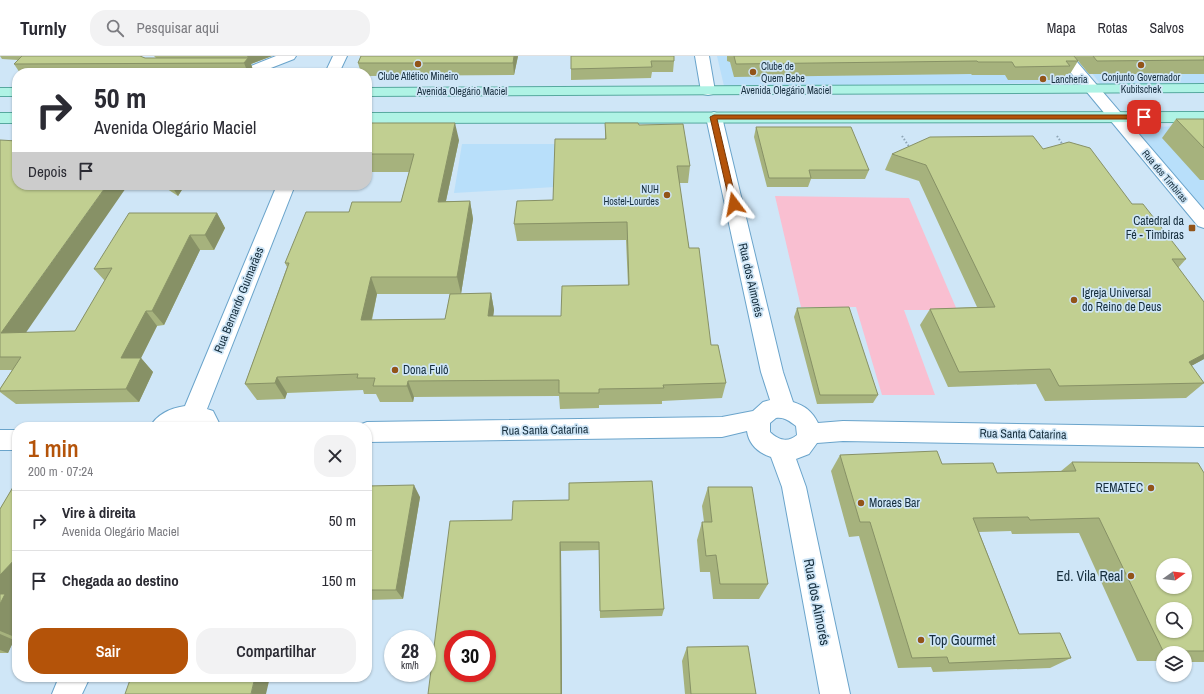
<!DOCTYPE html>
<html lang="pt">
<meta charset="utf-8">
<style>
body{margin:0;font-family:"Archivo Narrow",sans-serif;background:#f2f2f3;color:#2b2b33;height:100vh;display:flex;flex-direction:column;font-size:15px;white-space:nowrap}
*{box-sizing:border-box;margin:0}
p{font-size:13px;color:#7c7c81}
.icon{flex:none;width:22px;height:22px;fill:none;stroke:currentColor;stroke-width:2;stroke-linecap:round;stroke-linejoin:round}
.map{position:relative;flex:1;overflow:hidden}
.drawer{position:absolute;left:12px;top:366px;width:360px;height:260px;display:flex;flex-direction:column;background:#fff;border-radius:16px;box-shadow:0 1px 3px #0004}
.drawer>*{flex:none}
.guide{position:absolute;left:12px;top:12px;width:360px;height:122px;border-radius:16px;box-shadow:0 1px 3px #0004;background:#fff;color:#2b2b33;overflow:hidden}
.needle{width:26px;rotate:75deg}
.fabs{position:absolute;left:1156px;top:502px;display:grid;gap:8px}
.fabs a{display:grid;place-items:center;width:36px;height:36px;border-radius:50%;background:#fff;box-shadow:0 1px 3px #0004;font-size:20px}
.speed{position:absolute;left:384px;top:574px;display:flex;gap:8px;font-size:20px;font-weight:700;text-align:center}
.speed>*{display:grid;place-content:center;width:52px;height:52px;border-radius:50%;background:#fff;box-shadow:0 1px 3px #0004;line-height:1}
.speed small{font-size:10px;font-weight:400}
.speed .limit{border:6px solid #d22;background:#fff;color:#111}
.pin{position:absolute;display:grid;place-items:center;width:34px;height:34px;color:#fff;margin:-17px;border-radius:8px;box-shadow:0 2px 6px #0006}
.me{position:absolute;width:44px;margin:-22px;rotate:347deg;stroke-linejoin:round;filter:drop-shadow(0 0 3px #0008)}
.turn{display:flex;align-items:center;gap:14px;height:84px;padding:0 16px;font-size:18px}
.turn .icon{width:52px;height:52px;stroke-width:2.5}
.turn b{display:block;font-size:28px;line-height:34px}
.then{display:flex;align-items:center;height:38px;padding:0 16px;background:#0003;gap:8px;font-size:15px}
.round{display:grid;place-items:center;flex:none;width:42px;height:42px;border-radius:16px;background:#f2f2f3}
.headline{display:flex;align-items:center;justify-content:space-between;height:68px;padding:0 16px}
h1{font-size:24px;font-weight:600;line-height:30px;color:#b45309}
.action{display:flex;gap:8px;margin-top:auto;padding:8px 16px}
.action a{flex:1;height:46px;border-radius:16px;background:#b45309;color:#fff;font-size:16px;font-weight:600;line-height:46px;text-align:center}
.action a+a{background:#f2f2f3;color:#2b2b33}
ul{padding:0;list-style:none}
li{display:flex;align-items:center;gap:12px;height:60px;padding:0 16px;border-top:1px solid #e1e1e2}
li div{flex:1}
li b{display:block;font-size:15px}
li em{font-style:normal}
header{display:flex;align-items:center;gap:24px;box-sizing:border-box;height:56px;padding:0 20px;background:#fff;border-bottom:1px solid #e1e1e2}
header strong{font-size:19px}
nav{display:flex;gap:22px;margin-inline-start:auto;font-size:14px}
.search{width:280px;height:36px;background:#f2f2f3;display:flex;align-items:center;gap:10px;box-sizing:border-box;padding:0 14px;border-radius:16px;color:#7c7c81;font-size:15px}
.map>svg:first-child{display:block}
</style>
<header>
<strong>Turnly</strong>
<div class="search"><svg class="icon" aria-label="search" viewBox="0 0 24 24"><circle cx="10" cy="10" r="6"/><path d="M15 15l6 6"/></svg>Pesquisar aqui</div>
<nav><a>Mapa</a><a>Rotas</a><a>Salvos</a></nav>
</header>
<div class="map">
<svg width="1204" height="638" viewBox="0 0 1204 638">
<rect width="100%" height="100%" fill="#cfe6f7"/>
<path fill="#b8dffa" d="M717,0h332l22,27 -347,3z
M1079,0h125v28l-103,1z
M1204,70v88l-74,-87z
M462,88h94l-1,43 -101,6z"/>
<path fill="#f9bfd1" d="M775,140l134,2 48,112h-53l31,85h-53l-26,-88h-55z"/>
<g fill="none" stroke-linecap="round" stroke-linejoin="round">
<defs>
<path id="minor" d="M276,0h20l-2,3 -36,14h-39l-2,-3 2,-3 32,-1z
M333,0h14l-8,17h-14z
M695,0h14l6,35 -2,3 -5,1 -5,-1 -2,-3z
M1057,0h15l132,154v18l-6,-2z
M714,56l5,2 3,3 61,255 10,30c12,4 19,9 25,21l25,-2 361,6v20l-361,-6 -26,2 -8,11 -13,5 10,28 44,207h-30l-38,-207 -11,-30c-12,-4 -22,-12 -24,-26l-25,6 -355,5v-15h-9l1,-2 8,-3 355,-5 31,-6 10,-9 7,-2 -9,-28 -55,-255 3,-3zM776,362c9,-1 13,3 20,8l1,9c-9,8 -19,5 -27,-3v-9z
M277,129h18l-88,224 6,2 8,16h-24v-2l-47,2c7,-13 21,-19 35,-21z
M0,374h17v20h-17z
M59,621h31l-8,17h-30z"/>
<path id="major" d="M1204,28v8l-837,4v-8z
M0,32h17v8h-17z
M1204,56v10l-837,1v-10z
M0,57h17v10h-17z"/>
</defs>
<use href="#minor" stroke="#6aa4cb" stroke-width="2"/>
<use href="#major" stroke="#57a99f" stroke-width="2"/>
<path stroke="#8ea5b6" stroke-width="2" stroke-dasharray="1.5 2" stroke-linecap="butt" d="M902,80l8,12
M1057,80l6,9"/>
<use href="#minor" fill="#fff" fill-rule="evenodd"/>
<use href="#major" fill="#aff3e5" fill-rule="evenodd"/>
</g>
<path fill="#a6b27d" fill-rule="evenodd" d="M0,0h140l5,2h11l-2,-2h118l-21,8 3,9h-234l-6,-9 4,-4 -16,-1z
M361,0h157l-4,19 -147,1v-3h-6l-3,-10z
M571,0l103,5 -1,11h-21l-1,6 -80,2z
M727,0h347l4,5 -8,13h-4l-3,6h-55l-3,-5h-33l-1,-1 -237,3 -4,-15 -3,-1z
M1074,0h130v18h-115z
M1176,63h28v61h-4l-38,-42z
M367,67l92,17 -13,61h24l3,18 -12,75 30,-1 3,17 -1,6h68l67,-31 -2,-45 -109,1 -3,-17 39,-24 52,-61v-16l34,2 51,41 -2,17h-9l10,65 22,97 15,38 -4,15 -60,3v3l-63,1v3l-39,1 -1,-13 -145,1 -1,5h-33l-4,-8h-12l-1,-4 -76,3 -2,6 -28,1 -12,-16 42,-117 -2,-4 64,-51 52,-10 8,-30h-39l-3,-9zM377,238h73l-5,25 -73,1z
M756,71l113,43 -4,9h-54l-3,8h-41l-13,-50z
M0,84l26,193 49,-2 30,-50 -11,-12 123,-56 8,15 -11,22h-14l-36,75 -7,1 -16,32 12,14 -14,30 -123,2 -16,-12v-3l12,-19h-12z
M1043,93l89,55 54,55 -8,9 26,34v57l-13,7 13,17 -18,15 -141,3 -9,-17 -88,3 -28,-62 10,-16 47,-2 -58,-126 -34,-11 7,-16z
M161,129h24l-7,11z
M797,252l81,87 -5,8 -56,1 -23,-87z
M840,399l102,9 55,9 64,-2 11,-9 132,11v189h-19v-9h-22v8h-26l-58,-128 -67,1 -1,-3 -32,1 40,102 52,24 -21,10 -117,4 -2,-5 -33,1 -39,-132 -10,1 -18,-66z
M17,425v159h-3l-6,13h-8v-144z
M367,430l53,11 -17,102 -36,1z
M708,431l60,97 -9,15h-46l-3,-27h-10l-3,-32 5,-18h2l-2,-16z
M569,444l95,109 -2,7 -62,2 -1,-68 -38,1 1,143h-134l84,-174z
M687,591l69,47h-71l-3,-33z"/>
<path fill="#879166" d="M247,0h25l-21,8 3,9h-6l-4,-10 4,-5z
M514,0h4l-4,19 -1,-12z
M455,67l4,17 -17,79 -4,-17z
M107,129h21l-112,162 -15,-14z
M171,129h14l-7,11z
M470,145l3,18 -12,75 -4,-17z
M217,157l8,15 -11,22 -9,-15z
M190,179l10,15 -36,75 -12,-14z
M371,221l6,17 -9,42 -7,-16z
M491,237l3,17 -3,23 -3,-17z
M146,255l11,15 -23,46 -13,-14z
M1204,298v5l-33,18 18,-15z
M141,302l12,14 -14,30 -13,-13z
M277,321l10,16 -2,6 -10,-16z
M408,325l6,16 -1,5 -6,-16z
M414,429l6,12 -17,102 -7,-9z
M560,486l1,9 1,143h-1z
M17,501v81l-17,-7v-56z
M0,578l14,6 -6,13 -8,-3z
M255,621h15l-4,17h-15z"/>
<path fill="#c1cf91" stroke="#879166" fill-rule="evenodd" d="M22,0h118l5,2h103l-4,5 -230,1z
M361,0h153l-1,7h-155z
M571,0h103v5h-23l1,6 -81,2z
M734,0h340l4,5h-12l4,5 -55,1 -3,-5h-34l-1,-1 -241,3z
M1093,0h111v4l-107,1z
M1176,63h28v29z
M367,67h88l-17,79 32,-1 -13,76h-86l-10,43 84,-1 5,-25 41,-1 -3,23h73l1,-30 67,-1 -2,-63 -113,2 3,-23 36,-1 2,-61h51l-1,-16h33l1,2 44,-1 7,42h-13l12,82h10l12,97h7l8,38 -63,2 1,3 -65,1v4h-40v-13l-151,1 -1,5h-34l2,-8h-18l1,-4 -81,3 -2,6 -30,1 44,-121h-4l21,-51h43l3,-10h49l13,-48h-47z
M756,71h95l18,43h-60l2,8h-42z
M1033,80l10,13 26,-7 21,6 42,56h11l43,55h-14l32,43v52l-15,8 15,21 -145,3 -9,-17 -91,3 -29,-63 65,-2 -69,-142 -34,-11 38,-17z
M0,84l17,1v44h90l-106,148 74,-2 37,-63 -18,1 35,-56h88l-12,22h-15l-38,76h-6l-25,47h20l-15,31 -126,2v-2l21,-32h-21z
M849,251l29,88h-58l-23,-87z
M937,395l5,13 51,-1 4,10 79,-2 -4,-9 126,1 6,10v178h-41l-64,-133 -69,2 -2,-3 -55,1 46,116 41,-1 11,25 -122,5 -2,-6 -35,1 -42,-136h-10l-20,-67zM1163,509h22v22h-22zM1163,553h22v22h-22z
M17,425v76l-17,18v-66l16,-27z
M652,425l12,128 -64,2 -1,-69h-39l1,152h-133l22,-173 62,-1 1,-19 56,-1v-17zM453,583h34v34h-34z
M414,429l-18,105h-29v-104z
M708,431h44l16,97h-48l-4,-29 -10,1 -4,-34h10z
M0,538h5l-5,10z
M748,590l8,48h-65l-4,-47z
M131,621h124l-4,17h-126z"/>
<path fill="#b45309" stroke="#753606" d="M714,59h430l3,2 -3,2h-427l20,85 -3,3 -4,-3 -20,-87z"/>
<g fill="#925419" stroke="#cfe6f7" stroke-width="1.5">
<circle cx="418" cy="8" r="4"/>
<circle cx="1141" cy="9" r="4"/>
<circle cx="753" cy="16" r="4"/>
<circle cx="1043" cy="23" r="4"/>
<circle cx="667" cy="139" r="4"/>
<rect x="1188" y="168" width="8" height="8" rx="2"/>
<circle cx="1074" cy="244" r="4"/>
<circle cx="395" cy="314" r="4"/>
<circle cx="1151" cy="432" r="4"/>
<circle cx="861" cy="447" r="4"/>
<circle cx="1131" cy="520" r="4"/>
<circle cx="921" cy="584" r="4"/>
</g>
<g text-anchor="middle" dominant-baseline="central" stroke-width="3.5" stroke-linejoin="round" paint-order="stroke">
<g font-size="10" fill="#162e3d" stroke="#cfe6f7" text-anchor="start">
<text x="761" y="10">Clube de<tspan x="761" dy="12">Quem Bebe</tspan></text>
<text x="418" y="20" text-anchor="middle">Clube Atlético Mineiro</text>
<text x="1141" y="21" text-anchor="middle">Conjunto Governador<tspan x="1141" dy="12">Kubitschek</tspan></text>
<text x="1051" y="23">Lancheria</text>
<text x="659" y="133" text-anchor="end">NUH<tspan x="659" dy="12">Hostel-Lourdes</tspan></text>
</g>
<g font-size="10" fill="#162e3d" stroke="#cfe6f7">
<text x="786" y="34">Avenida Olegário Maciel</text>
<text x="462" y="35">Avenida Olegário Maciel</text>
<text transform="translate(1165 120) rotate(50)">Rua dos Timbiras</text>
</g>
<g font-size="12" fill="#162e3d" stroke="#cfe6f7" text-anchor="start">
<text x="1184" y="165" text-anchor="end">Catedral da<tspan x="1184" dy="14">Fé - Timbiras</tspan></text>
<text x="1082" y="237">Igreja Universal<tspan x="1082" dy="14">do Reino de Deus</tspan></text>
<text x="403" y="314">Dona Fulô</text>
<text x="1143" y="432" text-anchor="end">REMATEC</text>
<text x="869" y="447">Moraes Bar</text>
</g>
<g font-size="12" fill="#162e3d" stroke="#cfe6f7">
<text transform="translate(751 224) rotate(77)">Rua dos Aimorés</text>
<text transform="translate(239 244) rotate(-68)">Rua Bernardo Guimarães</text>
<text transform="translate(545 374) rotate(-1)">Rua Santa Catarina</text>
<text transform="translate(1023 378) rotate(1)">Rua Santa Catarina</text>
</g>
<g font-size="14" fill="#162e3d" stroke="#cfe6f7" text-anchor="end">
<text x="1123" y="520">Ed. Vila Real</text>
<text x="929" y="584" text-anchor="start">Top Gourmet</text>
</g>
<g font-size="14" fill="#162e3d" stroke="#cfe6f7">
<text transform="translate(817 546) rotate(79)">Rua dos Aimorés</text>
</g>
</g>
</svg>
<div class="fabs">
<a><svg class="needle" viewBox="-14 -14 28 28"><path d="M0-13l5 13h-10z" fill="#e53935"/><path d="M0 13l5-13h-10z" fill="#7c7c81"/></svg></a>
<a><svg class="icon" aria-label="search" viewBox="0 0 24 24"><circle cx="10" cy="10" r="6"/><path d="M15 15l6 6"/></svg></a>
<a><svg class="icon" aria-label="layers" viewBox="0 0 24 24"><path d="M12 4l9 5-9 5-9-5zM3 14l9 5 9-5"/></svg></a>
</div>
<div class="speed"><div>28<small>km/h</small></div><div class="limit">30</div></div>
<div class="pin" style="left:1144px;top:61px;background:#d93025"><svg class="icon" aria-label="arrive" viewBox="0 0 24 24"><path d="M6 21V4h12l-3 4 3 4H6"/></svg></div>
<svg class="me" style="left:734px;top:148px" viewBox="-20 -20 40 40"><path d="M0-17L14 15 0 8-14 15z" fill="#b45309" stroke="#fff" stroke-width="4"/></svg>
<div class="guide">
<div class="turn"><svg class="icon" aria-label="right" viewBox="0 0 24 24"><path d="M7 20v-9h11M14 6l5 5-5 5"/></svg><div><b>50 m</b>Avenida Olegário Maciel</div></div>
<div class="then">Depois<svg class="icon" aria-label="arrive" viewBox="0 0 24 24"><path d="M6 21V4h12l-3 4 3 4H6"/></svg></div>
</div>
<section class="drawer">
<div class="headline"><div><h1>1 min</h1><p>200 m · 07:24</p></div><a class="round"><svg class="icon" aria-label="close" viewBox="0 0 24 24"><path d="M6 6l12 12M18 6L6 18"/></svg></a></div>
<ul>
<li><svg class="icon" aria-label="right" viewBox="0 0 24 24"><path d="M7 20v-9h11M14 6l5 5-5 5"/></svg><div><b>Vire à direita</b><p>Avenida Olegário Maciel</p></div><em>50 m</em></li>
<li><svg class="icon" aria-label="arrive" viewBox="0 0 24 24"><path d="M6 21V4h12l-3 4 3 4H6"/></svg><div><b>Chegada ao destino</b></div><em>150 m</em></li>
</ul>
<div class="action"><a>Sair</a><a>Compartilhar</a></div>
</section>
</div>
